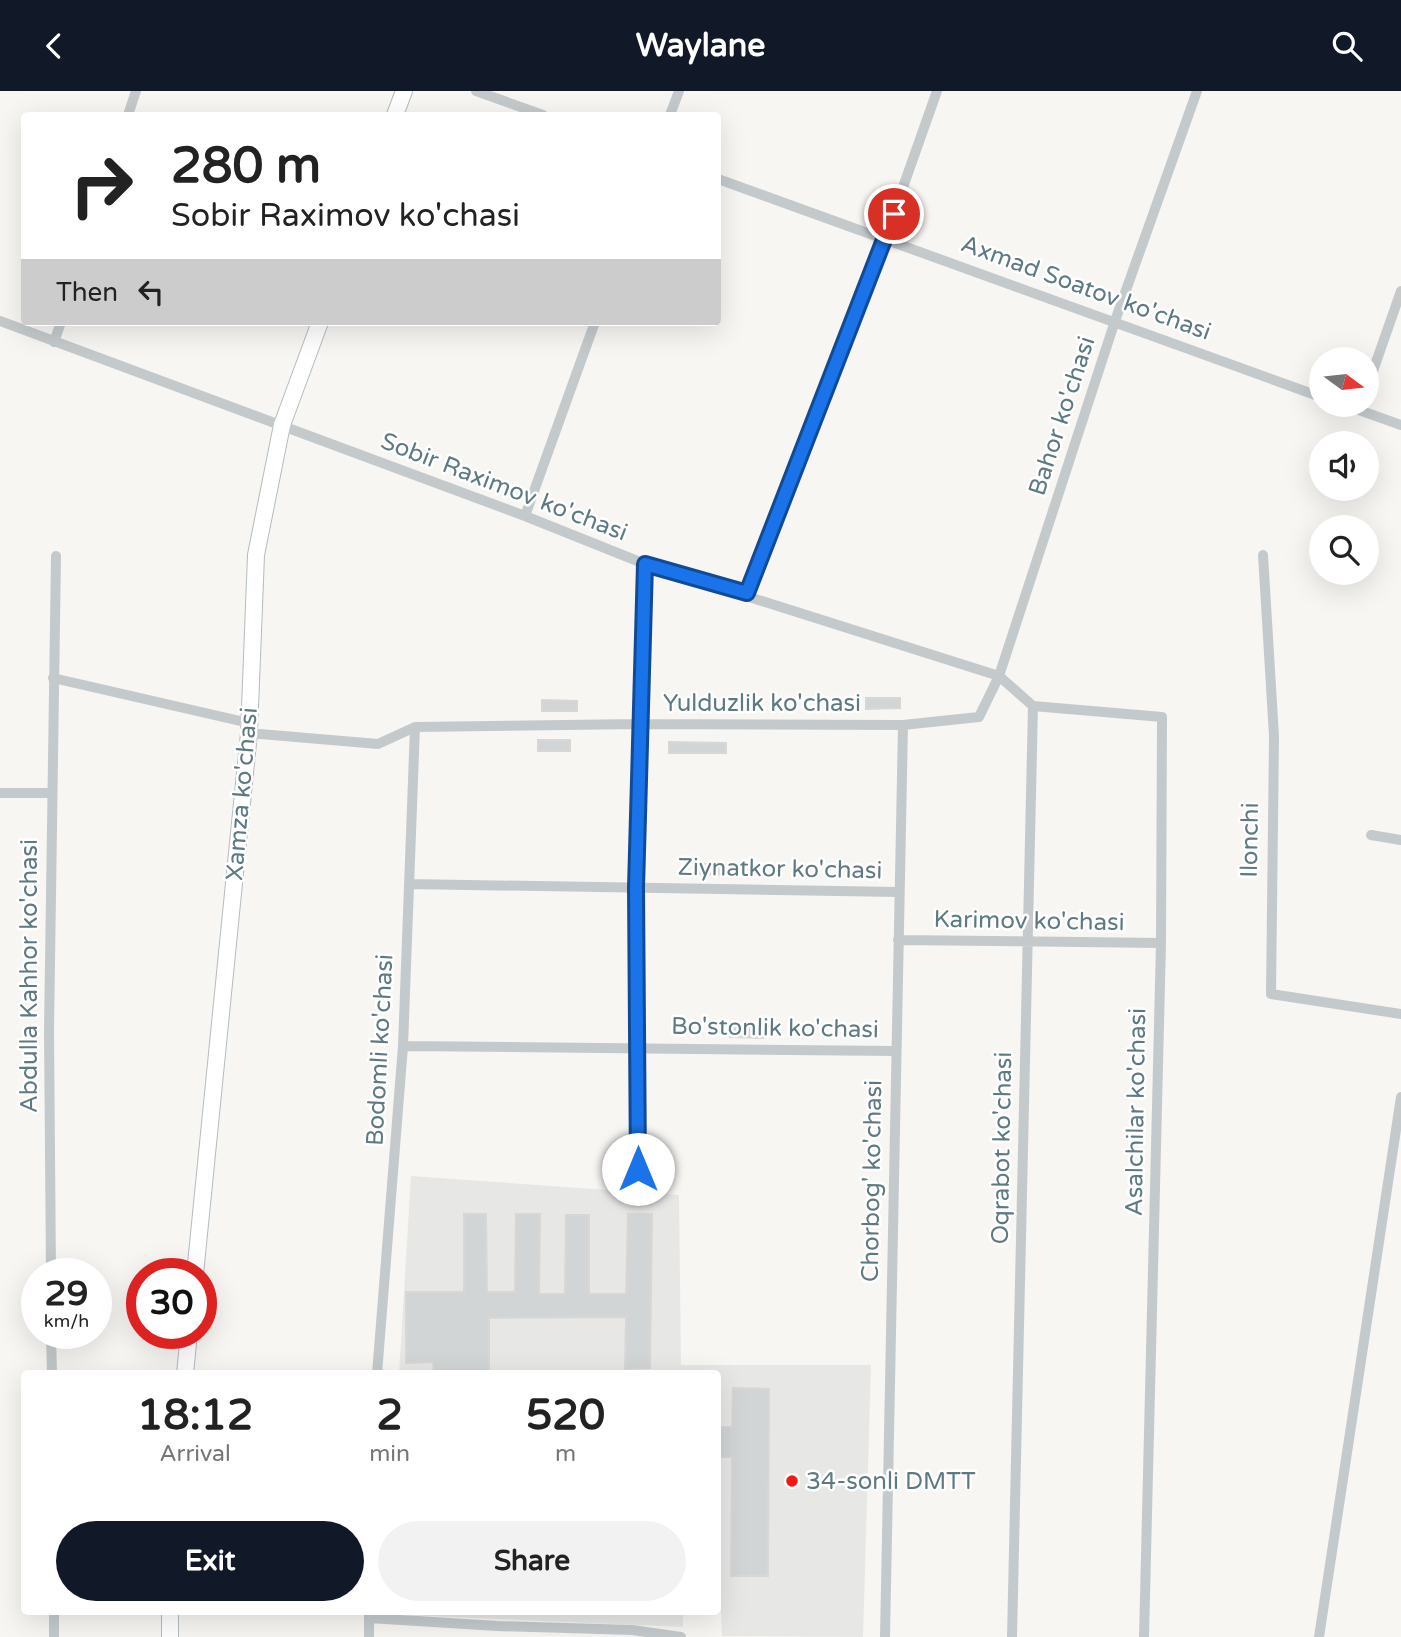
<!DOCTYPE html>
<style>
body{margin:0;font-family:"Varela Round",sans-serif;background:#f2f2f2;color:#222;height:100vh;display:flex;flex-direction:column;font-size:26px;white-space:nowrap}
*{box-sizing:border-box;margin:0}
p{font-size:23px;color:#767676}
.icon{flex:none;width:38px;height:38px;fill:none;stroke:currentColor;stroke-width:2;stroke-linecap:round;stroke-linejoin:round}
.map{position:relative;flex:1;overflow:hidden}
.side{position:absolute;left:21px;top:1279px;width:700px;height:245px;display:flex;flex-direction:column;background:#fff;border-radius:7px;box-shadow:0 7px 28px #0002}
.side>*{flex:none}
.top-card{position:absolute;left:21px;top:21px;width:700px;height:214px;border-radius:7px;box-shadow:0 7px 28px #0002;background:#fff;color:#222;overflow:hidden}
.needle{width:46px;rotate:105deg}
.fabs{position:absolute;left:1309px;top:256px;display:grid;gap:14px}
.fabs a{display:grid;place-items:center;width:70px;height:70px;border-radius:50%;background:#fff;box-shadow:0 7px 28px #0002;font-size:35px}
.speed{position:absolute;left:21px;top:1167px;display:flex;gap:14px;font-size:35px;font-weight:700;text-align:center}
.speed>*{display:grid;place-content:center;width:91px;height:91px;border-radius:50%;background:#fff;box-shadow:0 7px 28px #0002;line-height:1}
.speed small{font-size:18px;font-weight:400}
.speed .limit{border:10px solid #d22;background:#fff;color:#111}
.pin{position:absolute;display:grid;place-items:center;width:60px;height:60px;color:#fff;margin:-30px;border:4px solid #fff;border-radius:50%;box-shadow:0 2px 7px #0007}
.me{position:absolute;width:77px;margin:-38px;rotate:0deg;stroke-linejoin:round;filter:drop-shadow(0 0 5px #0008)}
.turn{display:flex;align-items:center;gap:24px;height:147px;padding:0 35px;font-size:32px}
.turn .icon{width:91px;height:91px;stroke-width:2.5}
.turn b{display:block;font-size:49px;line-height:60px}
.then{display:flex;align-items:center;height:66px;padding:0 35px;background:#0003;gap:14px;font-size:26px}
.eta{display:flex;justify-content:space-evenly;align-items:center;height:119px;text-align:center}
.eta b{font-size:42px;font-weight:700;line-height:49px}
.button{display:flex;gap:14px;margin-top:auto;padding:14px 35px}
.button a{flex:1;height:80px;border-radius:42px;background:#111827;color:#fff;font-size:28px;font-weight:700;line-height:80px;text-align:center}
.button a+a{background:#f2f2f2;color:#222}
header{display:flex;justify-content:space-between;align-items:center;height:91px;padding:0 35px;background:#111827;color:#fff;font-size:32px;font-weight:700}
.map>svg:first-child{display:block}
</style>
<header><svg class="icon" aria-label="back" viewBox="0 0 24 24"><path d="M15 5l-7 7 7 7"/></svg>Waylane<svg class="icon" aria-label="search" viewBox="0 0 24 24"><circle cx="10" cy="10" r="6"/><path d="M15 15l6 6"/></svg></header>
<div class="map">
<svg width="1401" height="1546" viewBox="0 0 1401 1546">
<rect width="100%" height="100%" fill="#f7f6f3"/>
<path fill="#e7e8e6" d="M411,1085l268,19 2,170h190l-8,272 -141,-1 -2,-47h-2v-215h-319z
M384,1521h299v15l-299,-13z"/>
<path fill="#d2d5d6" stroke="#d8d7d5" stroke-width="2" d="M866,607h34v10l-34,1z
M542,609l35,1v10h-35z
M538,649h32v11h-32z
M669,651l57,1v10h-57z
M698,773h36v11l-36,-1z
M730,936h34l-1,11 -33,-1z
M464,1123h22l1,78h28l1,-78h24l-1,80h26l1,-79h23v79h37l2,-80h24l-2,154 -25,1 1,-52 -137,1v56h-55l-1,-12 -27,1v-71h58z
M733,1297l36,1 -1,187h-37l1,-119h-14v-30h14z"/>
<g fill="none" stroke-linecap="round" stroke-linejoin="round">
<defs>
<path id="secondary" d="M395,24l9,-24
M195,1183l54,-541 7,-178 26,-130 38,-103
M185,1283l4,-41
M170,1546v-25"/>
</defs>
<use href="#secondary" stroke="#b3bcbf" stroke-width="18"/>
<path stroke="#c4cacc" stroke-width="10" d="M476,0l67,24
M128,24l8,-24
M670,24l9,-24
M718,88l603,218
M0,230l525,195 120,48 354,112 34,30 -21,931
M54,251l7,-20
M1367,297l34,-97
M1342,313l59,21
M525,425l70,-194
M1263,464l11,181 -3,258 130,20
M747,502l138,-355 52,-147
M53,587l196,45
M1033,615l129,11 -1,226 -17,694
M249,642l129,11 37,-17 224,-3 264,1 76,-8 20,-41 116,-355 82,-230
M0,702h51
M1371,744l30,5
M409,793l489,8
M898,849l263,3
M403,955l492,5
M638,1078l-2,-281 9,-324
M51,1183l-2,-243 7,-475
M51,1242l1,41
M377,1283l26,-328 12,-319
M54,1521v25
M369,1527l128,8 135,4 49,7
M369,1546v-25
M885,1546l18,-912
M1319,1546l82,-540"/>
<use href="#secondary" stroke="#fff" stroke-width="16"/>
</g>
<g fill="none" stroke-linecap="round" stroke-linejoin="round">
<defs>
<path id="route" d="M638,1078l-2,-281 9,-324 102,29 147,-379"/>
</defs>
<use href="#route" stroke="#114b97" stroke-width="18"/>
<use href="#route" stroke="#1a73e8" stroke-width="12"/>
</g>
<circle fill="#f61714" stroke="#fff" stroke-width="2.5" cx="792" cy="1390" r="7"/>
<g text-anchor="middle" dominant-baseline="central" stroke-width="5" stroke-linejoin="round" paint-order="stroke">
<g font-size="24" fill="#5e7a81" stroke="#fff">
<text transform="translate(1086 197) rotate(20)">Axmad Soatov ko'chasi</text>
<text transform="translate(1062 325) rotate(-72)">Bahor ko'chasi</text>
<text transform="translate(504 396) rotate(21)">Sobir Raximov ko'chasi</text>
<text x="762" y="612">Yulduzlik ko'chasi</text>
<text transform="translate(242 703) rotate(-85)">Xamza ko'chasi</text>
<text transform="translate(1250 749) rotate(-89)">Ilonchi</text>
<text transform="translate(780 778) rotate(1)">Ziynatkor ko'chasi</text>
<text transform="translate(1029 830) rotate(1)">Karimov ko'chasi</text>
<text transform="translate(29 885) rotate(-90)">Abdulla Kahhor ko'chasi</text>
<text transform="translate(775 937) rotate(1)">Bo'stonlik ko'chasi</text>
<text transform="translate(380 959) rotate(-87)">Bodomli ko'chasi</text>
<text transform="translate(1136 1021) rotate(-89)">Asalchilar ko'chasi</text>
<text transform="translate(1002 1057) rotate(-89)">Oqrabot ko'chasi</text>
<text transform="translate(872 1090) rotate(-89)">Chorbog' ko'chasi</text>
</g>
<g font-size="24" fill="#5e7a81" stroke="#fff" text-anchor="start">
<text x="806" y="1390">34-sonli DMTT</text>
</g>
</g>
</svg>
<div class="fabs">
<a><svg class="needle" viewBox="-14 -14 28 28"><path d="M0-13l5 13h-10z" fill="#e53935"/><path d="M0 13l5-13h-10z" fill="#767676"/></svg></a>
<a><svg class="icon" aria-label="sound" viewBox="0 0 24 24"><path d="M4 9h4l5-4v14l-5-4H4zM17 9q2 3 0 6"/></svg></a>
<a><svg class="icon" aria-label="search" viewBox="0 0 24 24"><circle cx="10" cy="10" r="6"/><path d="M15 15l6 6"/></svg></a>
</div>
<div class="speed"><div>29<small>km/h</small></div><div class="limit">30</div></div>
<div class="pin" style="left:894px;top:123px;background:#d93025"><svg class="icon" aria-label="arrive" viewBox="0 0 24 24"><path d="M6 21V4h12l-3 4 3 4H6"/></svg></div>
<svg class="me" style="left:638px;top:1078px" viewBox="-20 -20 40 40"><circle r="19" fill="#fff"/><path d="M0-13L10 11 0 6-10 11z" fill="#1a73e8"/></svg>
<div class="top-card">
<div class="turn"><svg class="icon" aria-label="right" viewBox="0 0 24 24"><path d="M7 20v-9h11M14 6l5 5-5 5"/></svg><div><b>280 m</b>Sobir Raximov ko'chasi</div></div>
<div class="then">Then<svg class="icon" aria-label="left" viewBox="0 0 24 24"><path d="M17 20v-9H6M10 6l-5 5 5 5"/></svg></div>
</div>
<section class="side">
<div class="eta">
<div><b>18:12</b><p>Arrival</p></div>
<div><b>2</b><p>min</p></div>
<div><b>520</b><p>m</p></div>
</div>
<div class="button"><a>Exit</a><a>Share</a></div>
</section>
</div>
